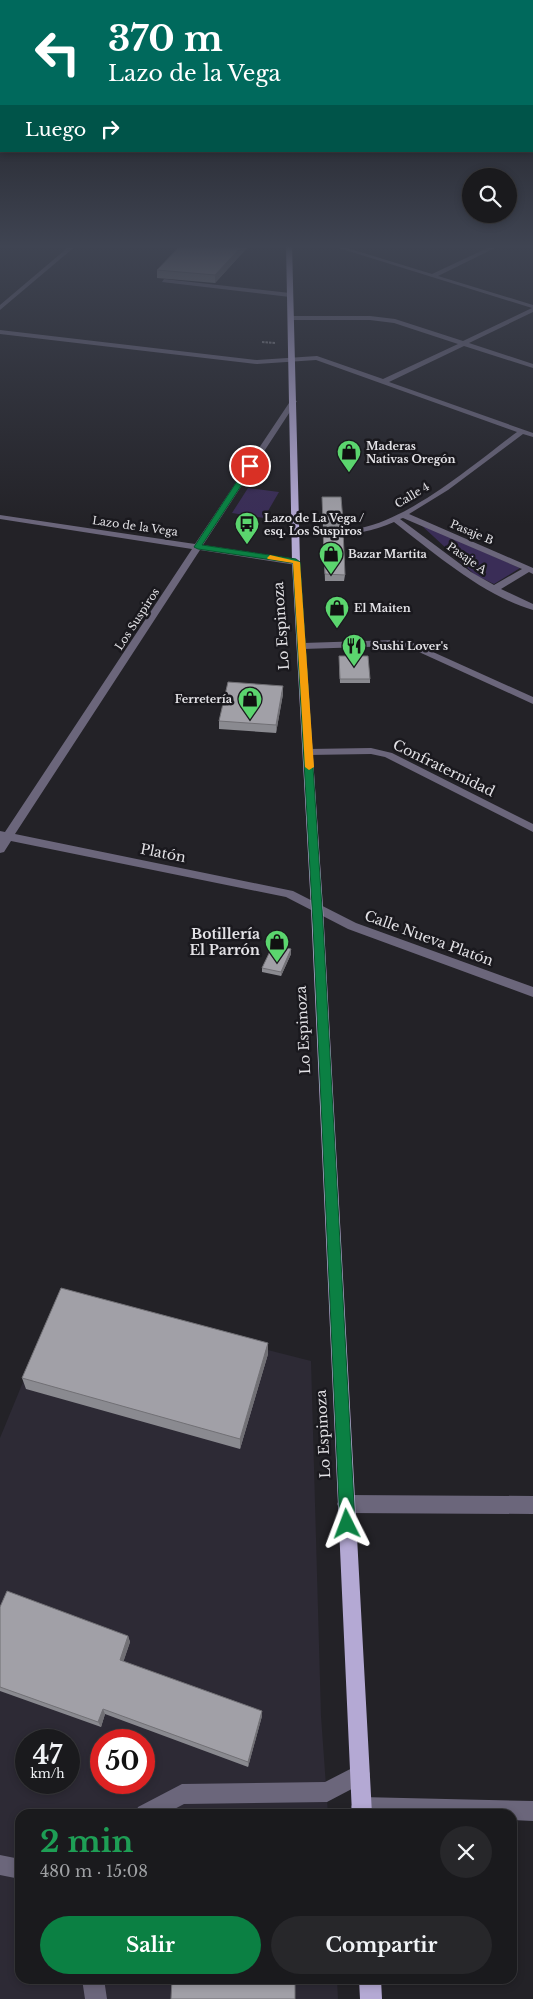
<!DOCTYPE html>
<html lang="es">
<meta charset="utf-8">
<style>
body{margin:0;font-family:"Libre Baskerville",serif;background:#27272a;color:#f1f3f6;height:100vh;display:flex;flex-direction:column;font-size:19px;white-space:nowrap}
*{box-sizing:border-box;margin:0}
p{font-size:16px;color:#9fa1a4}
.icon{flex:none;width:28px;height:28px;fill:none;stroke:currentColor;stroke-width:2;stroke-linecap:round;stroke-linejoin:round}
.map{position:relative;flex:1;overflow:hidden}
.drawer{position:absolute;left:15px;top:1809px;width:502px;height:175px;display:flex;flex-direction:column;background:#1a1a1d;border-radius:15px;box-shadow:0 2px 8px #0003,0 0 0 1px #38383b}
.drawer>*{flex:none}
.guide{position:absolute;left:0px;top:0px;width:534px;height:152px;box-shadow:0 2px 8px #0003,0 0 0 1px #38383b;background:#00695c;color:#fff;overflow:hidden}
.fabs{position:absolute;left:462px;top:168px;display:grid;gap:10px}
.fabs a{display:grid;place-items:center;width:55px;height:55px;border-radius:50%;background:#1a1a1d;box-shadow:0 2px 8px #0003,0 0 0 1px #38383b;font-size:25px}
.speed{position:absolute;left:15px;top:1729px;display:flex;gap:10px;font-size:25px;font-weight:700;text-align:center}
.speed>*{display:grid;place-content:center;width:65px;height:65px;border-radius:50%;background:#1a1a1d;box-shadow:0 2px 8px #0003,0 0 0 1px #38383b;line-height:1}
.speed small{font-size:12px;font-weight:400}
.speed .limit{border:8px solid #d22;background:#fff;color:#111}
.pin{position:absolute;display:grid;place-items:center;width:42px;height:42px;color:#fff;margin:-21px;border:2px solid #fff;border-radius:50%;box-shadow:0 1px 5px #0007}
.me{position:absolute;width:55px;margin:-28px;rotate:357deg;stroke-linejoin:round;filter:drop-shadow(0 0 4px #0008)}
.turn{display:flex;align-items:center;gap:18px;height:105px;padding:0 25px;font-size:22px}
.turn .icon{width:65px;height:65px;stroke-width:2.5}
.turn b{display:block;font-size:35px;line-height:42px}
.then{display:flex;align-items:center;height:48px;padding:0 25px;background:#0003;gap:10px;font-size:19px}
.round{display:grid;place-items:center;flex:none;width:52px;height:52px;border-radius:26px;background:#27272a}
.head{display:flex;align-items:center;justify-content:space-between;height:85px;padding:0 25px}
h1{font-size:30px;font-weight:700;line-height:38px;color:#1e9e55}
.cta{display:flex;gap:10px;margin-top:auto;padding:10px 25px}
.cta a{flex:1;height:58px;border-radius:30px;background:#0b8043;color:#fff;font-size:20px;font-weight:700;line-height:58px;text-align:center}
.cta a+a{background:#27272a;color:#f1f3f6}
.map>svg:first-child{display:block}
</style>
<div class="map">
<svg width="533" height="1999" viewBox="0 0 533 1999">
<rect width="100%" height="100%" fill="#232227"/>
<path fill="#2d2a35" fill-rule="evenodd" d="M58,1297l253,64 10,355 7,98h-308v165h317l1,20h-338v-561zM26,1740h43v42h-43zM101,1740h43v42h-43z"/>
<path fill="#3a2d57" d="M248,488l31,4 -15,26 -32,-5z
M420,524l100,44 -26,16 -19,-9z"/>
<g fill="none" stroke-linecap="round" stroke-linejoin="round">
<path stroke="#87868b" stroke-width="2" stroke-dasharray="2.5 1" stroke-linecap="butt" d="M262,342l14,1"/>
<path fill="#6b667b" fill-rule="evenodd" d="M72,244h6l-78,66v-5z
M326,244h8l98,30 64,-30h7l-65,32 95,29v7l-64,31 64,21v4l-69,-22 -75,36 144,51v4l-10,-3 -75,56 -39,24 124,54v6l-4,-2 -28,17 32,15v6c-49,-14 -99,-57 -139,-88 -32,15 -64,13 -98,11l-4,-2 4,-2c21,1 44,4 65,-1 52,-11 113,-64 156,-96l-201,-72 -59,4 -257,-30v-4l257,30 60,-4 66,23 75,-35 -64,-21 -24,-3h-79l-3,-2 3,-2h79l25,3 68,22 69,-33zM403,518l119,51 -28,16 -23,-13 -71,-53z
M164,279l126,14 3,2 -3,2 -128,-15z
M291,400l6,1 -94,144 93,14 4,3 -4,3 -96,-15 -185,284 278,57 63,32 177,64v10l-185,-68 -62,-32 -275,-56 -7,11 -4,1v-22l5,1 187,-283 -192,-30v-4l195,29z
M395,640l18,3 120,54v7l-125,-57 -13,-1 -92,3 -5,-3 5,-3z
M371,748l21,5 141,71v8l-148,-75 -14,-3 -63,1 -5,-3 5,-3z
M346,1495l187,1v18l-187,-1 -6,-3 -3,-6 3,-6z
M360,1764l7,3 3,7 -3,7 -40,21 -143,2 -19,10h-30l3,-7 44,-23 143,-2z
M361,1797l172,4v20l-21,-1v-6h-158l-3,-7 3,-7z
M0,1855l20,4v20l-20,-4z
M82,1979h22l3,20h-22z"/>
<path fill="#b4a9d4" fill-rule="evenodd" d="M286,244h6l8,318 23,346 49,906h-20l-41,-906 -19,-346z
M359,1979h22l1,20h-22z"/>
</g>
<path fill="#8a8a90" d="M182,244h65v4l-32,35 -58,-5v-8z
M322,497l21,24v8h-20z
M323,530l22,45 -1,6h-19z
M339,656l31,23v4h-30z
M283,694l-7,39 -57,-4v-8z
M291,949v5l-10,22 -19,-4v-4z
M268,1354l-28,95 -214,-60 -4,-11z
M0,1607l128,29 2,6 -7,20 139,54 -14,51 -143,-53 -4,13 -101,-36z"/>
<path fill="#717075" d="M244,244h3v4l-32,35v-8z
M283,686v8l-7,39v-8z
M291,949v5l-10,22v-4z
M268,1343v11l-28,95v-10z
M128,1636l2,6 -8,24 -2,-6z
M103,1709l2,5 -4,13 -3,-5z
M262,1711v5l-14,51v-5z"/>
<path fill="#a1a0a7" stroke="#717075" d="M182,244h62l-29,31 -58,-5z
M322,497h19l2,24h-20z
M323,530h20l2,45 -20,-1z
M339,656h29l2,23h-30z
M228,682l55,4 -7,39 -57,-4z
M273,945l18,4 -10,23 -19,-4z
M61,1288l207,55 -28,96 -218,-61z
M7,1591l121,45 -8,24 142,51 -14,51 -145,-53 -5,13 -98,-35v-80z
M172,1979h123v20h-124z"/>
<linearGradient id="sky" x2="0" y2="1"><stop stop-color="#131315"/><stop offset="0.47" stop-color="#3f4452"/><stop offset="1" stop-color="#3f4452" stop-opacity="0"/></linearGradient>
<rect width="533" height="524" fill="url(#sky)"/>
<path fill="#0b8043" stroke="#07532c" d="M250,464l4,2 -52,79 94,14 4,3 23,362 32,600 -2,5 -6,2 -5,-2 -2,-5 -27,-600 -20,-361 -95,-14 -4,-2 53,-81z"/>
<path fill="#f59e0b" d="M270,555l30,7 14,205 -5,3 -4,-3 -12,-204 -25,-4 -1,-1z"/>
<defs>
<symbol id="shop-pin" viewBox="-11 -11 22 30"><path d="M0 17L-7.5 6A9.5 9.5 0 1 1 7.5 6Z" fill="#5bd56e" stroke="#1a191e"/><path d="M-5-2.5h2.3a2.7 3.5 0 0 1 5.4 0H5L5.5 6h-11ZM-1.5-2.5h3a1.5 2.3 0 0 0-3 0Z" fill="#111"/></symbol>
<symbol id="bus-pin" viewBox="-11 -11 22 30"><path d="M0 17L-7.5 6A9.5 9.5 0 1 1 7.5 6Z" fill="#5bd56e" stroke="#1a191e"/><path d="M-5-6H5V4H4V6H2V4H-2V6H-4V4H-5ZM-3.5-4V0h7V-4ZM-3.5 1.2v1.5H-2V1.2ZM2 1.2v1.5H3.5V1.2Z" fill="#111"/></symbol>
<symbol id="restaurant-pin" viewBox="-11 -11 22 30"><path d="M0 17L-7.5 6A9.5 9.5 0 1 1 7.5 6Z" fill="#5bd56e" stroke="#1a191e"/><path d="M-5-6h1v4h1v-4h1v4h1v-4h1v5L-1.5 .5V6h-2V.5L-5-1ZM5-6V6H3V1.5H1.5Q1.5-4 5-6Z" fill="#111"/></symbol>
</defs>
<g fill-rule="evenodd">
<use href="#shop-pin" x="335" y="438" width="28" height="38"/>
<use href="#bus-pin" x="233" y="510" width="28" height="38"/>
<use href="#shop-pin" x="317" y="540" width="28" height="38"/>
<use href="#shop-pin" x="323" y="594" width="28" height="38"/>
<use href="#restaurant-pin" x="340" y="632" width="28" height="38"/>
<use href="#shop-pin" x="236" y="685" width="28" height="38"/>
<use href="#shop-pin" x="263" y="928" width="28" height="38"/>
</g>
<g text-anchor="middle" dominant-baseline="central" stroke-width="5" stroke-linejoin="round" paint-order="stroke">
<g font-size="11" font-weight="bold" fill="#e3e2e6" stroke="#1a191e" text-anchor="start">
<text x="366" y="446">Maderas<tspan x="366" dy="13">Nativas Oregón</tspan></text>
<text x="264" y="518">Lazo de La Vega /<tspan x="264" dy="13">esq. Los Suspiros</tspan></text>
<text x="348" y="554">Bazar Martita</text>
<text x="354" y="608">El Maiten</text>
<text x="372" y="646">Sushi Lover's</text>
<text x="232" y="699" text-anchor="end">Ferretería</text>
</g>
<g font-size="11" fill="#e3e2e6" stroke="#1a191e">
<text transform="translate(412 495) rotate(-31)">Calle 4</text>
<text transform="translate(135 526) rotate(8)">Lazo de la Vega</text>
<text transform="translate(472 532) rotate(23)">Pasaje B</text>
<text transform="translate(467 558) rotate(35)">Pasaje A</text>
<text transform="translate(137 619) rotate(-57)">Los Suspiros</text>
</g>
<g font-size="14" fill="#e3e2e6" stroke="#1a191e">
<text transform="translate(281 626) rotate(-94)">Lo Espinoza</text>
<text transform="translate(444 768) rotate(26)">Confraternidad</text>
<text transform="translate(163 853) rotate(11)">Platón</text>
<text transform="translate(429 938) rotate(20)">Calle Nueva Platón</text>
<text transform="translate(303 1030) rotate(-93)">Lo Espinoza</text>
<text transform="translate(323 1434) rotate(-93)">Lo Espinoza</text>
</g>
<g font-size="14" font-weight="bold" fill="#e3e2e6" stroke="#1a191e" text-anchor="end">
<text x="260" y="934">Botillería<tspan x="260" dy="16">El Parrón</tspan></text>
</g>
</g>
</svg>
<div class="fabs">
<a><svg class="icon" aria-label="search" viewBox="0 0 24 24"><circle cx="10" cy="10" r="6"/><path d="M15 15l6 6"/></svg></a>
</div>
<div class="speed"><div>47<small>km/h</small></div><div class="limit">50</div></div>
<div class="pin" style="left:250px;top:466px;background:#d93025"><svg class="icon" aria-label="arrive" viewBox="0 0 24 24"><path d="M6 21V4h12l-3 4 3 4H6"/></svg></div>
<svg class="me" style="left:347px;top:1524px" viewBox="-20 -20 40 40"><path d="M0-17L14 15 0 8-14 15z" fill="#0b8043" stroke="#fff" stroke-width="4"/></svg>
<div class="guide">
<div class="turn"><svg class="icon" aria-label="left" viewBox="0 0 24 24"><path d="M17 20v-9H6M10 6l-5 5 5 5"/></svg><div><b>370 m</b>Lazo de la Vega</div></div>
<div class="then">Luego<svg class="icon" aria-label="right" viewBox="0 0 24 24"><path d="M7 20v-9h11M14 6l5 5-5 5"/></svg></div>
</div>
<section class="drawer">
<div class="head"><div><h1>2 min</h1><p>480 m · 15:08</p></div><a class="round"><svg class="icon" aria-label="close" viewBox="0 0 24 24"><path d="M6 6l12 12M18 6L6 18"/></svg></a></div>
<div class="cta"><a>Salir</a><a>Compartir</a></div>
</section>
</div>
